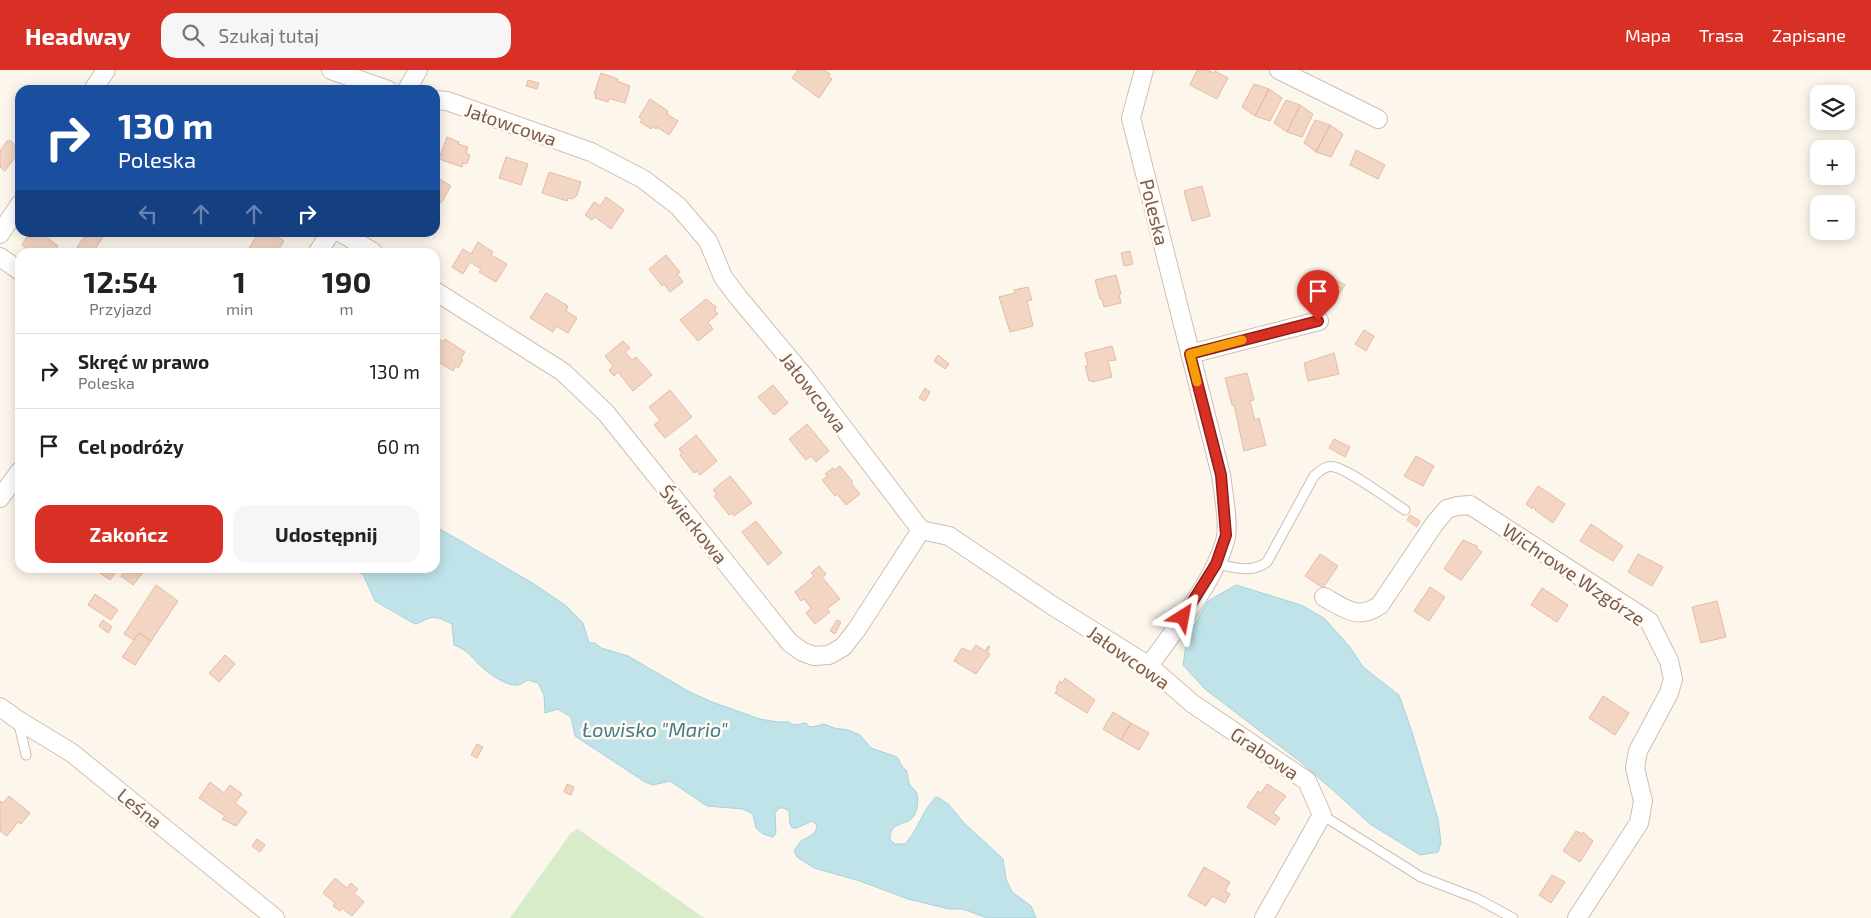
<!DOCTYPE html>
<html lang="pl">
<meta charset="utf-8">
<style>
body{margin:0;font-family:"Exo 2",sans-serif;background:#f6f6f6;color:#222;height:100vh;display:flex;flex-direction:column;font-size:19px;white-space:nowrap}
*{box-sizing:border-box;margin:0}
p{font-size:16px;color:#767676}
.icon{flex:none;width:28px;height:28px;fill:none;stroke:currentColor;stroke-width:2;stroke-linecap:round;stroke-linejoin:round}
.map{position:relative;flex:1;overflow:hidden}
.sheet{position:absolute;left:15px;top:178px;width:425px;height:325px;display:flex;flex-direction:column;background:#fff;border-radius:15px;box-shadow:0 2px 12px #0003}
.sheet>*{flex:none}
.top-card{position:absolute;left:15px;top:15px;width:425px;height:152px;border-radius:15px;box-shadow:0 2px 12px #0003;background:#1a4fa0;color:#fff;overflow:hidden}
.tools{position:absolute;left:1810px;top:15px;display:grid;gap:10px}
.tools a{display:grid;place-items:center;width:45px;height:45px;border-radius:10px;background:#fff;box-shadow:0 2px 12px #0003;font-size:25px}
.pin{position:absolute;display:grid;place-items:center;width:42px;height:42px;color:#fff;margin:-51px -21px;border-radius:50% 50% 50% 0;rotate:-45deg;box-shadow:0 0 5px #0007}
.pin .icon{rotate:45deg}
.me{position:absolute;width:55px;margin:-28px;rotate:34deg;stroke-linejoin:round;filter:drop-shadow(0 0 4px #0008)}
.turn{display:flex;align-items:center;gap:18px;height:105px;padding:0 20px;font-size:22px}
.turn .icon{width:65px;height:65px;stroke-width:2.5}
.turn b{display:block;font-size:35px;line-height:42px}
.lanes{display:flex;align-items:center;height:48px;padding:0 20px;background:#0003;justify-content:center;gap:25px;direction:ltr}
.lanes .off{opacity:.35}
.eta{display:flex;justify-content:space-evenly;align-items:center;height:85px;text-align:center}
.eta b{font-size:30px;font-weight:700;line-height:35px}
.button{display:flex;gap:10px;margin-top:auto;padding:10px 20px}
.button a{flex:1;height:58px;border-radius:15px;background:#d93025;color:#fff;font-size:20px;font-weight:700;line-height:58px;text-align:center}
.button a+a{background:#f6f6f6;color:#222}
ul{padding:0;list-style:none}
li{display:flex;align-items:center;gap:15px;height:75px;padding:0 20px;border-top:1px solid #e0e0e0}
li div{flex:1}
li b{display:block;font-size:19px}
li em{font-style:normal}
header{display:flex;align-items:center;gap:30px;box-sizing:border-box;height:70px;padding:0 25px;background:#d93025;color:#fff}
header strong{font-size:24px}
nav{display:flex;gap:28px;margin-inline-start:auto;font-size:18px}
.search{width:350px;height:45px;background:#f6f6f6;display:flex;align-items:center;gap:12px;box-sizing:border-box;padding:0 18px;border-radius:15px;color:#767676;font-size:19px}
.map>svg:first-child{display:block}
</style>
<header>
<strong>Headway</strong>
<div class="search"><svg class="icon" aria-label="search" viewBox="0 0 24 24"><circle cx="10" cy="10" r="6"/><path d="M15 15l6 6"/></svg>Szukaj tutaj</div>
<nav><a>Mapa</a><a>Trasa</a><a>Zapisane</a></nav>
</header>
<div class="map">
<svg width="1871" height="848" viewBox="0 0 1871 848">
<rect width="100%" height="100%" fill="#fdf6ec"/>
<path fill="#d8ecc9" d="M578,759l126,89h-194l61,-85z"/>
<path fill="#bfe3e8" stroke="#a5d3da" d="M435,456l99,58 31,21 18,18 6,20h6l6,5 27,8 60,35 24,11 48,17 18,3h10l6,3 12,-2 2,3 5,1 11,-3 10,4 14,2 12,5 11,13 26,9 6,11 3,2c2,4 2,11 4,15 2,3 6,5 7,9 2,8 0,21 -7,26 -10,6 -20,3 -20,20l5,4h10c14,-15 16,-32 31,-47l5,2 8,6 15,18 39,36 3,20 6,13 19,14 5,12h-49l-24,-9h-14l-41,-10 -48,-18 -46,-13 -17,-11 -3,-6c2,-2 3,-5 5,-8 7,-7 17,-6 18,-18l-5,-4 -15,7h-5l-2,-4 -1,-13 -5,-3h-5l-4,5 1,20 -3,4 -10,-3 -7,-6 -3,-14 -10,-5 -36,-3 -37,-25 -17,4 -8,-3 -70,-46 -4,-19 -13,-8 -13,4 -1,-18 -6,-12 -10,-3c-3,1 -7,5 -11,5 -8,2 -26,-10 -32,-15 -11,-9 -16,-20 -31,-25l-2,-21c-8,-4 -17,-9 -25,-5 -5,2 -7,4 -12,5l-40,-23 -12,-27 -16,-6h88z
M1236,515l65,20 23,13 26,29 13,20 36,28 13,37 26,87 3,24 -3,9 -18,3 -50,-31 -36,-33 -36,-31 -93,-71 -22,-24 4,-27 21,-37z"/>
<path fill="#f3d5c3" stroke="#e6bba3" d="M798,0h27l5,4 -2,3 4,2 -13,19 -27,-20z
M1197,0h10l7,3 1,-2 13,7 -11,21 -27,-14z
M601,3l17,6 -1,2 13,5 -5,17 -14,-4h-2l-1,3 -13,-4 1,-3 -2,-1z
M528,10l11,3 -2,6 -11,-3z
M1254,14l15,5 -14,27 -13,-9z
M1269,19l13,9 -12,23 -15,-5z
M650,29l18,12 -1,3 11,7 -9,14 -12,-8 -1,2 -4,-3 -1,3 -11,-7 2,-2 -3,-3z
M1286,30l14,5 -13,27 -13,-9z
M1300,35l13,9 -11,23 -15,-5z
M1315,50l15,5 -14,27 -12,-9z
M1330,55l13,9 -12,23 -15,-5z
M447,67l12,5 -1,2 10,3 -2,6 4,2 -3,9 -4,-1 -1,4 -23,-8z
M7,71h4l9,9 -15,21 -5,-4v-16z
M1356,80l29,15 -7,14 -28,-14z
M506,87l22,7 -7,21 -22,-7z
M549,102l32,10 -4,13 -4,4 -5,-1 -1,3 -25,-8z
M438,108l13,8 -10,17 -6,-3v-18z
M1202,116l8,30 -18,5 -8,-30z
M606,127l18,13 -13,19 -16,-12 -3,3 -7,-5 9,-13 6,4z
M30,162h10l18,14 -1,2 6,4h-31l-10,-7z
M88,162l18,1 -13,19h-8l-8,-5z
M259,162h11l14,9 -7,11h-22l-6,-4z
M478,172l15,10 -2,3 16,9 -11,18 -17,-10 2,-3 -11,-7 -7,12 -11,-7 11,-18 8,5z
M1130,181l3,13 -9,2 -3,-13z
M666,185l14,17 -3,2 6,8 -13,10 -6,-8 -2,2 -13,-17z
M1116,205l5,19 -2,1 2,8 -17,4 -2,-8h-2l-5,-19z
M1335,209l10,6 -9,13 -9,-6z
M1028,217l4,13 -5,1 6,25 -23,6 -11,-35 16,-4 -1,-3z
M546,223l22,13 -2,5 11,7 -9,15 -12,-7 -3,6 -23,-14z
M706,229l10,8 -1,4 3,3 -10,8 5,7 -15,12 -18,-21z
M1364,260l10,6 -8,15 -11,-7z
M436,267l8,5 1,-3 20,13 -4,6 2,2 -5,8 -2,-2 -3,5 -18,-11z
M623,271l7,7 -5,4 7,8 4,-3 16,18 -19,16 -15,-19 -4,4 -5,-6 4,-4 -8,-10z
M1112,276l4,14 -8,1 4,16 -20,5v-2l-3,1 -4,-15h3l-3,-13z
M1334,283l5,21 -31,7 -4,-18z
M938,285l11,9 -4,5 -11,-8z
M1247,303l7,27 -4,1 5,19 4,-2 7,27 -22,6 -10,-46h-2l-7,-27z
M773,315l15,18 -14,12 -16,-18z
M925,318l5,4 -5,9 -6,-3z
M670,320l22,27 -27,21 -11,-13 6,-5 -11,-13z
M807,354l22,27 -13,11 -5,-6 -5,4 -17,-21z
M696,365l21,26 -17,14 -3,-4 -3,2 -14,-18 2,-2 -3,-4z
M1334,369l16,8 -5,10 -16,-9z
M1416,386l18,10 -11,20 -19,-10z
M840,396l13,16 -2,1 9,11 -14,11 -9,-11 -2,2 -13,-16 6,-4 -3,-2 8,-6 2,2z
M730,406l22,27 -18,13 -2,-3 -3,2 -15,-19 3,-2 -4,-4z
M1538,416l27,18 -12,19 -18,-13 1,-1 -3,-2 -1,2 -6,-5z
M1410,445l10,6 -3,6 -10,-7z
M756,451l26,32 -14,12 -26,-33z
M1591,454l32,22 -10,15 -33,-20z
M1463,470l14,6v3l5,3 -21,28 -17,-11z
M1320,484l18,12 -15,22 -18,-12z
M1638,484l25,13 -11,19 -24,-14z
M819,496l7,8 -4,3 18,22 -13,10 3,3 -15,12 -9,-11 5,-5 -7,-9 -3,2 -6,-9 19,-16 -3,-3z
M93,498h26l-9,12z
M127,498h12l5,3 -11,14 -12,-9z
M156,515l22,16 -27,40 -12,-8 -5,7 -10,-6z
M1430,517l15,10 -16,24 -15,-10z
M1542,518l26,17 -11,17 -26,-17z
M95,524l23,16 -7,10 -23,-15z
M1717,531l9,36 -25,6 -9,-36z
M103,550l9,7 -4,6 -9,-7z
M837,550l4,2 -6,12 -5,-3z
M139,563l12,8 -16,24 -13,-8z
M976,575l9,6 3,-5 2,1 -3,5 3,2 -14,20 -22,-13 8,-13 9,4z
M225,585l10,9 -16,18 -10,-9z
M1065,608l30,22 -8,13 -32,-20 3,-4 -2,-1 4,-7 2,2z
M1603,626l26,17 -14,22 -26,-17z
M1113,642l18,11 -10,17 -18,-11z
M1131,653l18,10 -10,17 -18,-10z
M477,674l6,3 -6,11 -6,-3z
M210,712l14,11 6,-8 12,9 -7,9 12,9 -11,14 -14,-7 3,-3 -26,-18z
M567,714l7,3 -3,8 -7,-3z
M1267,714l19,12 -13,17 7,5 -5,7 -28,-18 11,-16 3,2z
M9,726l21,17 -9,11 -3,-2 -11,14 -7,-5v-30l3,2z
M1576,761l6,3 1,-2 10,9 -13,21 -17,-11z
M257,769l8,6 -5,7 -8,-6z
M1204,797l26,15 -5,9 5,3 -5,9 -13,-7 -6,10 -18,-10z
M1552,805l13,7 -14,21 -12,-8z
M335,808l12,10 4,-5 7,6 -4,4 10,9 -12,14 -10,-8 -2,3 -7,-5 2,-3 -12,-10z"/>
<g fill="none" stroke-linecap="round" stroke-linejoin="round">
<defs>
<path id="service" d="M1216,494c19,3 34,10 51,-2l47,-86c6,-5 12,-11 20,-9 14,2 57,34 71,43
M18,650l8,35
M1322,745l99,62 55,21 37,20"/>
<path id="minor" d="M331,0l57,20
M1144,0l-13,48 90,357c2,16 8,47 5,62 -10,43 -52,93 -77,129
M1279,0l99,49
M93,20l13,-20
M407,20l11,-20
M435,30l12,1 144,51 52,27 35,27 30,35 15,36 15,20 65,78 118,155 28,6 104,70 96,60 44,38 114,77 15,34 -58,103
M340,162l33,20
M0,164l20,-30
M318,182l13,-20
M0,187l20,14
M435,221l128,81 43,41 184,230 13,9 11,4 15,-1 14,-8 14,-18 64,-99
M1190,284l129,-33
M0,428l20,-27
M1324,527c20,11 34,24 56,8l55,-82 12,-14 10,-3 13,-1 179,116 20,40 4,18 -4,14 -31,58 -3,17 8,33 -4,22 -62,95
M0,637l18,13 54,33 203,165"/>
</defs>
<use href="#service" stroke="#d1beb0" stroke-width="11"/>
<use href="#minor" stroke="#d1beb0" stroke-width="20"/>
<use href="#service" stroke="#fff" stroke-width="9"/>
<use href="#minor" stroke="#fff" stroke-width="18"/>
</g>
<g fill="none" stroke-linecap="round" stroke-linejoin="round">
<defs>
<path id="route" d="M1183,547l33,-53 10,-29 -5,-60 -31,-121 128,-33"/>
</defs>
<use href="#route" stroke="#8d1f18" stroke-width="12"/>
<use href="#route" stroke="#d93025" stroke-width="9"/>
<path stroke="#f59e0b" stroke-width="9" d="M1197,312l-7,-28 52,-14"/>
</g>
<g text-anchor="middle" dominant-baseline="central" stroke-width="5" stroke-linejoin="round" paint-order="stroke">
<g font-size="19" fill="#7a5c4d" stroke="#fffaf3">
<text transform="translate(511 54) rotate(19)">Jałowcowa</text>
<text transform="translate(1155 142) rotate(76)">Poleska</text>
<text transform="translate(814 322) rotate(52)">Jałowcowa</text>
<text transform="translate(694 454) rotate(51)">Świerkowa</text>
<text transform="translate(1574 504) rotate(34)">Wichrowe Wzgórze</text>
<text transform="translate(1129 587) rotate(35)">Jałowcowa</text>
<text transform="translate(1265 683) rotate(34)">Grabowa</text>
<text transform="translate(140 738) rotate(39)">Leśna</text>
</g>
<g font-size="20" font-style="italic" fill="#437c86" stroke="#fffaf3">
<text x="655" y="659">Łowisko "Mario"</text>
</g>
</g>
</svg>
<div class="tools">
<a><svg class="icon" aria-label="layers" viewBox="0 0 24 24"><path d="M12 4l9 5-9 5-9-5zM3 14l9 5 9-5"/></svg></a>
<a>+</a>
<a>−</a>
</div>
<div class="pin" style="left:1318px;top:251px;background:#d93025"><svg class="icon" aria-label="arrive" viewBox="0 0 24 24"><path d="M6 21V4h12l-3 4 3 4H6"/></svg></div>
<svg class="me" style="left:1183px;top:547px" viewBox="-20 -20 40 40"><path d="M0-17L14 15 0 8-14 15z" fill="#d93025" stroke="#fff" stroke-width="4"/></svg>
<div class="top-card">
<div class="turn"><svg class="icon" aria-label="right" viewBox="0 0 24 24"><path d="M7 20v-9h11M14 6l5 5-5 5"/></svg><div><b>130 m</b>Poleska</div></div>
<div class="lanes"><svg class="icon off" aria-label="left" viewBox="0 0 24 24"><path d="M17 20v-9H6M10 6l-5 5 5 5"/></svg><svg class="icon off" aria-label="ahead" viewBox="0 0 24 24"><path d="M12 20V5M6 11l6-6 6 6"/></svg><svg class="icon off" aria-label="ahead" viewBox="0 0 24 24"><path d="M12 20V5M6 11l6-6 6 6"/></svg><svg class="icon" aria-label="right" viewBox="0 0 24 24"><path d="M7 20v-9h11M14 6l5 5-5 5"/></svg></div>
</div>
<section class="sheet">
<div class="eta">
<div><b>12:54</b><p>Przyjazd</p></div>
<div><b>1</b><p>min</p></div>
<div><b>190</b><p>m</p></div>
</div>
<ul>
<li><svg class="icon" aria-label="right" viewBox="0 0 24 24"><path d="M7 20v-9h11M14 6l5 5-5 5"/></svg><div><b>Skręć w prawo</b><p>Poleska</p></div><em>130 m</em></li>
<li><svg class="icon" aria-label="arrive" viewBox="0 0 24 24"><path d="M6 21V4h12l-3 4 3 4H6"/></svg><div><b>Cel podróży</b></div><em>60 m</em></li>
</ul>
<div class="button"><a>Zakończ</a><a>Udostępnij</a></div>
</section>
</div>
